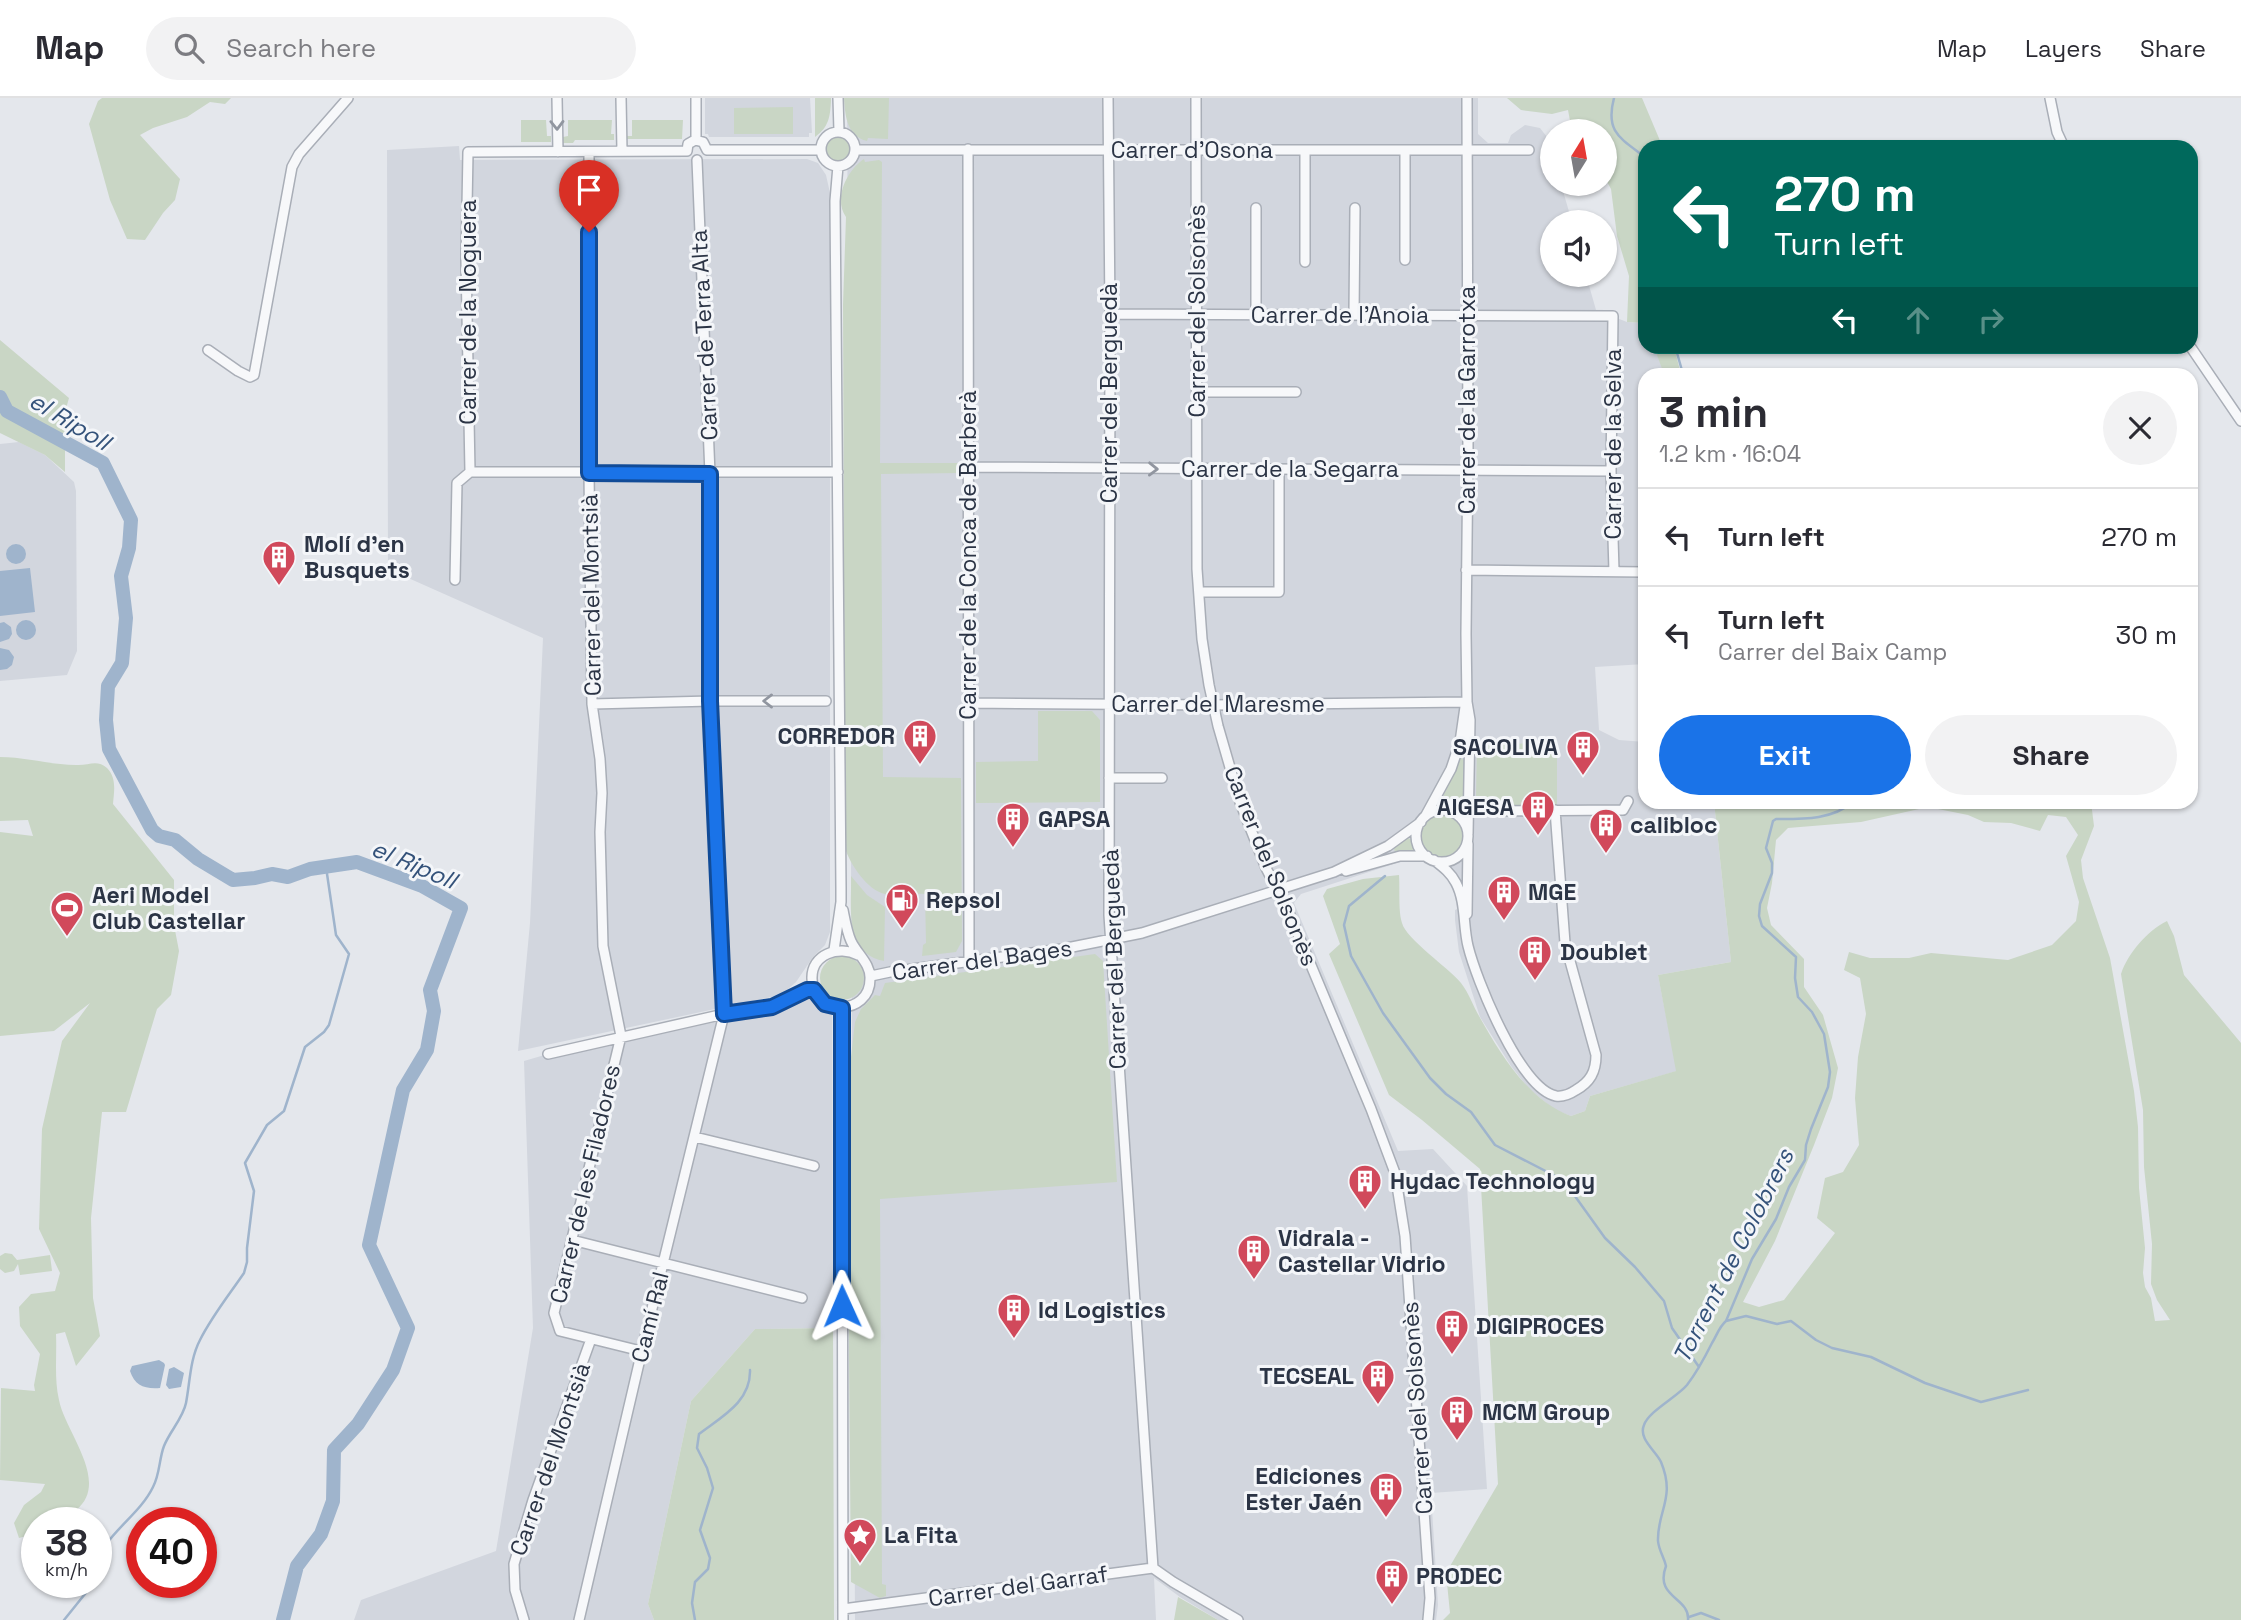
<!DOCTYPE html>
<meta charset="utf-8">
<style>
body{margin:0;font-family:"Space Grotesk",sans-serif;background:#f2f2f3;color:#2b2b33;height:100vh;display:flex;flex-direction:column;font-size:26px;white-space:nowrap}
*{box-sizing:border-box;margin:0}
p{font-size:23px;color:#7c7c81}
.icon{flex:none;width:38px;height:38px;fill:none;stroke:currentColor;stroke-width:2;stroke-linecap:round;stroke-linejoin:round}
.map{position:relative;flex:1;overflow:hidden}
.side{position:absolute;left:1638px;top:270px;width:560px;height:441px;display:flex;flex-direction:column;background:#fff;border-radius:21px;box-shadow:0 2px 5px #0004}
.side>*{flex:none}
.hud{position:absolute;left:1638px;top:42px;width:560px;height:214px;border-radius:21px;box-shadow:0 2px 5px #0004;background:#00695c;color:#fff;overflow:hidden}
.needle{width:46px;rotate:11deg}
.controls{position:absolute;left:1540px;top:21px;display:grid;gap:14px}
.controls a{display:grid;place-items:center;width:77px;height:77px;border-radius:50%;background:#fff;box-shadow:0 2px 5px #0004;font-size:35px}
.speed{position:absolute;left:21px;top:1409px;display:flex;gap:14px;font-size:35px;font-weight:700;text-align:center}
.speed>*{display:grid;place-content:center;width:91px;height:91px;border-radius:50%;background:#fff;box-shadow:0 2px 5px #0004;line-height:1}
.speed small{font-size:18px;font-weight:400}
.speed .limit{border:10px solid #d22;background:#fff;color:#111}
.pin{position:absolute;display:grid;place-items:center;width:60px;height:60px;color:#fff;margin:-72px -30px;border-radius:50% 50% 50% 0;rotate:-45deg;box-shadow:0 0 7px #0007}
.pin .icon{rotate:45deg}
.me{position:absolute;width:77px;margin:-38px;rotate:359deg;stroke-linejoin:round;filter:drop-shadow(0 0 5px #0008)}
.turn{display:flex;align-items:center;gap:24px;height:147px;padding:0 21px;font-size:32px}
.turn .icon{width:91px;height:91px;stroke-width:2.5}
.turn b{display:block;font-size:49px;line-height:60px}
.lanes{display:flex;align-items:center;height:66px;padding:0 21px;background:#0003;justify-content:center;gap:35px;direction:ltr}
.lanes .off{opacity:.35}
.round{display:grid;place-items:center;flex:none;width:74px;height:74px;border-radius:37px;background:#f2f2f3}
.headline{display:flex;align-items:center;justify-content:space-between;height:119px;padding:0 21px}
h1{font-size:42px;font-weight:600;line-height:52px}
.primary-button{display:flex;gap:14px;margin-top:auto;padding:14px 21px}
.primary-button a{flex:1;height:80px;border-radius:42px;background:#1a73e8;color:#fff;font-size:28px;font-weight:600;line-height:80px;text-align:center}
.primary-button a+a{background:#f2f2f3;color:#2b2b33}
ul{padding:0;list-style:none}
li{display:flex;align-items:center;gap:21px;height:98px;padding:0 21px;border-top:2px solid #e1e1e2}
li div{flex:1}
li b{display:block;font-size:26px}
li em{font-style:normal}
header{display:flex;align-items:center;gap:42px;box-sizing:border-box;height:98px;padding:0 35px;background:#fff;border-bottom:2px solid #e1e1e2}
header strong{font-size:33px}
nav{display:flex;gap:38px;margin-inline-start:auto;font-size:24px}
.search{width:490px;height:63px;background:#f2f2f3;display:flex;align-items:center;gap:18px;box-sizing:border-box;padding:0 24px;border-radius:38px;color:#7c7c81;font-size:26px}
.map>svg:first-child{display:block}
</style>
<header>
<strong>Map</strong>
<div class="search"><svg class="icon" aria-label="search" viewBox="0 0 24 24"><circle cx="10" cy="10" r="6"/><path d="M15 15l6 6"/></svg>Search here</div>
<nav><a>Map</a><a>Layers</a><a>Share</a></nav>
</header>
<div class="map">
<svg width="2241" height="1522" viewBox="0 0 2241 1522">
<rect width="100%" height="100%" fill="#e4e7ec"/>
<path fill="#d2d6de" d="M705,0h105l2,35h-3v4h-100l-1,-3h-3z
M847,0h631v36l10,9h20l3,-8 14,-10 15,3 7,9 5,14v33h9l11,38h-20v53h34l10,35 31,12 18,1v23l10,1 11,27h-21v290l-50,3 4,63 20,10 26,2v60h69l17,160 -73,13 19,96 -87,25 -5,15 -14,5 -16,-6 -26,-21 -18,-23 -31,-49 -21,-65 -4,-32v-10l2,-1 -2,-15 -8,-16 -17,-14 -12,-4h-12l-105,34 -7,9 104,248 35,-2 34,37 20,303 -56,4 7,112 -2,15h-218l-38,-23 -26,-19 2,42h-301z
M459,48l1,14 347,-1 11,4 8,12 4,18v739l-5,13 -12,12 -17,25 -9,8 -11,6 -258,55 12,-128 13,-285 -155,-69 -1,-419z
M19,344l26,13 29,27 2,9 1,160 -10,24 -67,6v-237z
M807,892l25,21 1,317 -78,1 -64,72 -43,203 6,16h-300l7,-20 135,-49 37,-223 -9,-267 24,-7 224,-47z"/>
<path fill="#c9d6c5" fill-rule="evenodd" d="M102,0h129l-6,6 -15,-2 -23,15 -34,11 -13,7 40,44 -5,21 -12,13 -18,27 -18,-1 -17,-39 -21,-76 9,-23z
M815,0h16v3c-1,16 -2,26 -16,36z
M844,0h45l-1,41 -20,-1 -1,3c-20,-5 -22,-25 -23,-43z
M1507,0h135l19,45v4h-16v176l-18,-1 2,-46 -12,-40 -6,-47 -6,-11v-47h-40l6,-5 -3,-16 -16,4 -31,-4z
M793,9v27h-59v-26z
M521,22h25l1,16h4v6h-30z
M568,22h44l-1,14h3v6h-39l-2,3h-10v-6l5,-1z
M632,22h51l-1,19h-55v-3h5z
M824 52a13 13 0 1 1 26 0a13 13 0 1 1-26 0Z
M864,61l1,3 14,-2 3,2 -2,301h81v10l-80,1 2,303 78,1 1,163 -6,11 -34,4 1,-11 3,-2 -1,-49c-12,-1 -28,2 -40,0 -18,-4 -35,-30 -40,-46l-2,-543 3,-88c-13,-18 1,-47 18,-58z
M0,242l69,58 -4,14v60l-20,-17 -45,-22z
M1654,249h20l7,27h-17z
M1038,613h54l8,9v82l-124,1v-41l62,-1z
M1557,645v62h-71l-10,-8 1,-53z
M0,659c26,0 51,8 76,8 12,1 21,-6 31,3 10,10 7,24 6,36l61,76v45l5,26 -8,44 -14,14 -31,103h-24l-11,106 2,80 7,38 -24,30 -11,-34 -9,2c1,21 -2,45 3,66 6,32 52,82 17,110 -17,14 -17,12 -39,12v11l-18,5 -5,-15 10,-18 17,-13 4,-8 -45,-4 1,-92 34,3 -1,-6 6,-31 -20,-28 -1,-19 12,-13 24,-3 5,-18 -21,-44 3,-100 20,-88 28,-38 -36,28 -54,5v-204l33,4 -5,-16 -28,1z
M1461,660l4,3 -2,51 -23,-9z
M1714,704h377l3,24 -13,34 2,18 27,80 24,133 4,36 1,61 6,60 -2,25 2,14 6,11 4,23 15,-1 -13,-20 -6,-16 1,-40 -8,-77 -1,-57 -22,-136c7,-21 26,-43 46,-53l7,15 10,39 57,68v577h-798l7,-7 -4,-40 52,-89 -18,-315 -58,-49 -33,-25 -60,-141 11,-10 -17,-48 4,-7 36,-10 36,-4c1,14 -1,36 3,48 4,16 47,45 59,60 8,10 12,23 18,33 22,39 49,84 92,100l14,-5 5,-15 86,-25 -18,-96 73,-13zM1928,709l40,8 16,7 27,1 29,8 8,-16 18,2 12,18 -12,21 13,46 -3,19 -24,24 -44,15 -77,-7 -22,5h-39l-21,-6 -5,18 16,8 6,36 -8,43 -3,41 4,47 -16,27 -18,6 -8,40 18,15 -51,67 -25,7 -16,-5 32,-61 39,-96 18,-47 6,-30 -15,-53 -19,-28v-28l-33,-34 -4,-17 5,-25 4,-43 12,-12 73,-6z
M1420 738a23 23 0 1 1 46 0a23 23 0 1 1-46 0Z
M1408,740l4,2 2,9 -3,2 -16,2 -1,-5z
M851,778l16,19 18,12 -1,54c-41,-8 -32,-55 -33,-85z
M1095,856l8,7 14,221 -237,17 2,385 4,1v11l-6,2 -29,-16 -4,-448 1,-51 7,-61 6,-13 14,-14 5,1 5,-13z
M820 880a22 22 0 1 1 44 0a22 22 0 1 1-44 0Z
M5,1155l7,1 5,6 33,-5 2,16 -32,4 -2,-11 -4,7 -9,2 -5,-4v-13z
M833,1230l1,292h-180l-6,-16 43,-203 64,-72z
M1178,1499l40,23h-44z"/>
<path fill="#9fb4cc" d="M6 456a10 10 0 1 1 20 0a10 10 0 1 1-20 0Z
M30,470l5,44 -35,4v-45z
M16 532a10 10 0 1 1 20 0a10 10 0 1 1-20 0Z
M4,524l7,5 1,7 -3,5 -9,3v-19z
M0,550l9,2 5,7 -2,8 -5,4 -7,1z
M159,1262l5,3 1,2 -5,23c-16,1 -25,-2 -30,-17l2,-5z
M174,1269l10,6 -3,14 -12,2 -3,-4 3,-16z"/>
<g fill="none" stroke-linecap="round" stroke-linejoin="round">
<path stroke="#9fb4cc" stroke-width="2.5" d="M1614,0c-9,34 6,40 31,59
M1675,248l8,28
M1385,778l-36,30 -5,19 7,31 32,57 47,65 16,16 25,18 24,33 66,34 11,13 33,46 30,29 29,34 8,27 27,39
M1726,1223l20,-5 31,8 14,-3 25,19 16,8 39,9 54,26 56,19 47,-12
M96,1466c10,-31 43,-48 57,-77 7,-13 6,-28 11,-41 6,-15 19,-28 22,-43 4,-21 4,-44 14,-63 12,-24 29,-45 44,-67l3,-11v-14l7,-57 -9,-28 22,-38 17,-14 21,-64 19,-15 5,-7 20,-71 -13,-19 -10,-68
M1689,1519l12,-4 18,7
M64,1522l25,-31 2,-7
M695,1522l-3,-17 3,-21 13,-13 2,-11 -10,-28 13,-42 -6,-20 -10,-20 2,-14c22,-17 52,-32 51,-64
M1688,1522c2,-23 -34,-22 -22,-54 -2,-9 -7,-15 -8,-25 -1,-30 18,-43 3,-79 -5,-11 -23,-23 -17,-37 5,-14 33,-28 43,-40 10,-13 18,-28 25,-42 5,-8 7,-16 14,-22l26,-62 24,-40 13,-32 16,-27 1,-15 5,-16 17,-42 2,-15 -6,-38 -12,-22 -14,-15 -3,-19 1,-21 -34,-31 -3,-10 1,-12 12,-31v-10l-6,-15 7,-27 3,-2c27,0 56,1 77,-17"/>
<path stroke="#9fb4cc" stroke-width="14" d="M0,299l7,14 96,52 28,57 -2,28 -8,28 5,42 -4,45 -14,23 -2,34 3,29 43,81 7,6 16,4 23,19 35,21 22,-2 17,-4 16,3 22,-8 47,-7 65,24 39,22 -31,82 4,21 -7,39 -24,40 -34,155 39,83 -15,42 -35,54 -24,26 -1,51 -12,33 -24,32 -14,54"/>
<defs>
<path id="minor" d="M557,0l1,54
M621,0l1,53
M696,0v42
M838,0l1,33
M1108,0l2,216 -1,601 44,653
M1196,0l1,471 5,70 7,46 9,41 22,76 26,66 24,47 81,194 24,64 10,63 25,362 -2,22
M1467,0l1,352 -2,184 1,68 3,18 -2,114
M2050,0l7,34 7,15
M821 51a17 17 0 1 1 34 0a17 17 0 1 1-34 0Z
M968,51l1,812
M707,52h114
M855,52h674
M687,53l1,-7 7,-4 8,2 4,8
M1305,53v111
M1405,53v109
M589,54v321l3,231 8,55 2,34 -2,39 3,114 18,90 -67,277 6,18 81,20
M1110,216l503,2 -2,155 3,100
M1256,216v-106
M1354,217l1,-107
M2190,248l51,75
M208,252l30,21 12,6 4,-2 38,-208 7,-13 49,-56
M1197,294h99
M968,369l643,4
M470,374l-4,-211 2,-109 219,-1
M470,374h368
M1466,472l179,2
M455,482l2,-97 13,-11
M1199,494h80v-123
M968,605l245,2 254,-3
M592,606l119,-3h115
M1109,680h53
M1416 738a26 26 0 1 1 52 0a26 26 0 1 1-52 0Z
M1469,713l154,-1 5,-9
M1426,717l25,-46 9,-27 5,-35
M1434,762c9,7 17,13 22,23 10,19 7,43 12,63 8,33 52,143 88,150 7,1 14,-2 20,-6 14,-8 20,-18 20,-35l-31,-112 -10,-133
M1346,773l54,-15h27
M843,812c2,10 4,22 8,31 6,13 20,23 19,38 0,37 -57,38 -58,0 -1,-25 27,-34 46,-24
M1467,816l1,-70
M834,852l7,-48v-13l-6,-688 3,-35
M871,878l19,-4 172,-23 80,-16 192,-61 54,-26 33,-24
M842,910l1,612
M548,956l176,-40 48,-7 35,-17h7
M695,1039l119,29
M572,1142l230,58
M1153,1470l20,14 65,38
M843,1511l310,-41
M524,1522l-9,-30 -1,-26 19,-64 58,-161
M579,1522l68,-291 77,-315 -13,-313 -1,-227 -13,-314"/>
</defs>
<use href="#minor" stroke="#a9aeb7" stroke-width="12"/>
<use href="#minor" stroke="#f7f8fa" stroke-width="9"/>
</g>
<defs><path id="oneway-chevron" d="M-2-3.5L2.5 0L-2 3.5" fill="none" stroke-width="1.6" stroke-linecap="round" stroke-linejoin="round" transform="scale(1.75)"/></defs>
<g stroke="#9196a0">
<use href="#oneway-chevron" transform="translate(557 27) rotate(89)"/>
<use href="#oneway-chevron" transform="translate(1153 371) rotate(1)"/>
<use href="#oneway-chevron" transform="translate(768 603) rotate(-180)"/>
</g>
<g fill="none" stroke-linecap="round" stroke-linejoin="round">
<defs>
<path id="route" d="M589,134v241l121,1v227l14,313 48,-7 35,-17h7l11,14 17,4v298"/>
</defs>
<use href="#route" stroke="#114b97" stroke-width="18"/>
<use href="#route" stroke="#1a73e8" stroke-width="12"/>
</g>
<defs>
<symbol id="building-pin" viewBox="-11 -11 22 30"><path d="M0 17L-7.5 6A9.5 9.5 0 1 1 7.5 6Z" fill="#d1495b" stroke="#f4f6f9"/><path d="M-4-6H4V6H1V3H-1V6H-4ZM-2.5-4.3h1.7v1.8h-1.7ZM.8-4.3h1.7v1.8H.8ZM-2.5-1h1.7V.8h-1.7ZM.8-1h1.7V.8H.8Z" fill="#fff"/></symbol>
<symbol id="fuel-pin" viewBox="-11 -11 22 30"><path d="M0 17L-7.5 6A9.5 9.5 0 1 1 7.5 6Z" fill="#d1495b" stroke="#f4f6f9"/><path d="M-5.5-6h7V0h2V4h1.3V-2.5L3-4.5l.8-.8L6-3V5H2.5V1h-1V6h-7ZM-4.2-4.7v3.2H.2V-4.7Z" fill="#fff"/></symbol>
<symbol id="stadium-pin" viewBox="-11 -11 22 30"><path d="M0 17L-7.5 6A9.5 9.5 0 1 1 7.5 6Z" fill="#d1495b" stroke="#f4f6f9"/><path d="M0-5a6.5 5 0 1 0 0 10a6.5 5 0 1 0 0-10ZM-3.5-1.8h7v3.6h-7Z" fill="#fff"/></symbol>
<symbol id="sight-pin" viewBox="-11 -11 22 30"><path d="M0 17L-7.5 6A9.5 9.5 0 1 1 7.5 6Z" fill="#d1495b" stroke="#f4f6f9"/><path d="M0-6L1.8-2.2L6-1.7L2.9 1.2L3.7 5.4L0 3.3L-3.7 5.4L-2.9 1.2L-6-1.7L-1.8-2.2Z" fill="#fff"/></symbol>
</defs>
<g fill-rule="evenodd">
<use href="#building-pin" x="260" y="440" width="38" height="52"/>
<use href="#building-pin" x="901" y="619" width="38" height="52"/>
<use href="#building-pin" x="1564" y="630" width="38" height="52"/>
<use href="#building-pin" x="1519" y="690" width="38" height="52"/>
<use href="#building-pin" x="994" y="702" width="38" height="52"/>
<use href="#building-pin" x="1587" y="708" width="38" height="52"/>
<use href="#building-pin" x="1485" y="775" width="38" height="52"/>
<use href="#fuel-pin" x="883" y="783" width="38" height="52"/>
<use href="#stadium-pin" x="48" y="791" width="38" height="52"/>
<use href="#building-pin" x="1516" y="835" width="38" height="52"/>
<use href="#building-pin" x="1346" y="1064" width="38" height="52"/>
<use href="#building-pin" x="1235" y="1134" width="38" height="52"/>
<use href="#building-pin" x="995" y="1193" width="38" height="52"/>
<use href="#building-pin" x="1433" y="1209" width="38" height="52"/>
<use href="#building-pin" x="1359" y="1259" width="38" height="52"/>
<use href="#building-pin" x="1438" y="1295" width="38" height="52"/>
<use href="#building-pin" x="1367" y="1372" width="38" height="52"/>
<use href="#sight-pin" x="841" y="1418" width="38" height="52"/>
<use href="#building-pin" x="1373" y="1459" width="38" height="52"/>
</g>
<g text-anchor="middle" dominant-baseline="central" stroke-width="6" stroke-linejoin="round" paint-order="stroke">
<g font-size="23" fill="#2b3445" stroke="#f4f6f9">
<text x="1192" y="52">Carrer d'Osona</text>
<text transform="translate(1197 213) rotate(-90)">Carrer del Solsonès</text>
<text transform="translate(468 214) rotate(-90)">Carrer de la Noguera</text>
<text x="1340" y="217">Carrer de l'Anoia</text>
<text transform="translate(704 237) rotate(-93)">Carrer de Terra Alta</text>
<text transform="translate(1109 295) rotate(-90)">Carrer del Berguedà</text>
<text transform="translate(1467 302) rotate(-90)">Carrer de la Garrotxa</text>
<text transform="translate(1613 346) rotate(-90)">Carrer de la Selva</text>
<text x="1290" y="371">Carrer de la Segarra</text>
<text transform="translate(968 457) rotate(-90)">Carrer de la Conca de Barberà</text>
<text transform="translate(591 497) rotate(-91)">Carrer del Montsià</text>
<text x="1218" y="606">Carrer del Maresme</text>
<text transform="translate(1271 768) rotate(68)">Carrer del Solsonès</text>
<text transform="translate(1114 861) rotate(-92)">Carrer del Berguedà</text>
<text transform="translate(982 862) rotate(-8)">Carrer del Bages</text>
<text transform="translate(585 1086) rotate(-77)">Carrer de les Filadores</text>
<text transform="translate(650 1219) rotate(-76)">Camí Ral</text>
<text transform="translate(1417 1310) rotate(-94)">Carrer del Solsonès</text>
<text transform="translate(550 1361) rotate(-71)">Carrer del Montsià</text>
<text transform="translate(1018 1488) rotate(-8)">Carrer del Garraf</text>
</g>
<g font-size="23" font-weight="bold" fill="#2b3445" stroke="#f4f6f9" text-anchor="start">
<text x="304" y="446">Molí d'en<tspan x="304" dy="26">Busquets</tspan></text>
<text x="895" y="638" text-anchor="end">CORREDOR</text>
<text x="1558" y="649" text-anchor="end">SACOLIVA</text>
<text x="1514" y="709" text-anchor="end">AIGESA</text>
<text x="1038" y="721">GAPSA</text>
<text x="1630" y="727">calibloc</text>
<text x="1528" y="794">MGE</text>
<text x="92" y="797">Aeri Model<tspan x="92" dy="26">Club Castellar</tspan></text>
<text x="926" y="802">Repsol</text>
<text x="1560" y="854">Doublet</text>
<text x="1390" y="1083">Hydac Technology</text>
<text x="1278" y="1140">Vidrala -<tspan x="1278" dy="26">Castellar Vidrio</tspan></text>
<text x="1038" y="1212">Id Logistics</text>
<text x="1476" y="1228">DIGIPROCES</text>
<text x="1354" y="1278" text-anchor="end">TECSEAL</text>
<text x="1482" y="1314">MCM Group</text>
<text x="1362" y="1378" text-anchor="end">Ediciones<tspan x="1362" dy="26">Ester Jaén</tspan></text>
<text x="884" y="1437">La Fita</text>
<text x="1416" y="1478">PRODEC</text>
</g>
<g font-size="24" font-style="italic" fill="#34527a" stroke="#f4f6f9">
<text transform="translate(70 323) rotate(31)">el Ripoll</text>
<text transform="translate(414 766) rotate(23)">el Ripoll</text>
<text transform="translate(1733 1158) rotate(-63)">Torrent de Colobrers</text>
</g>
</g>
</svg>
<div class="controls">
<a><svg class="needle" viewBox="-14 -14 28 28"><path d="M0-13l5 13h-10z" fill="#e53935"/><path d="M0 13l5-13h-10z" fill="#7c7c81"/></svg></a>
<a><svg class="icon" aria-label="sound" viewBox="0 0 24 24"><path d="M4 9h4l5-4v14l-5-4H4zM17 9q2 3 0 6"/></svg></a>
</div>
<div class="speed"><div>38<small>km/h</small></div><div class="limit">40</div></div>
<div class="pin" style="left:589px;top:134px;background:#d93025"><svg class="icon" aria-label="arrive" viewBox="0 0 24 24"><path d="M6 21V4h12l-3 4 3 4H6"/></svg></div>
<svg class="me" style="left:842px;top:1208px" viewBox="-20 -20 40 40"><path d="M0-17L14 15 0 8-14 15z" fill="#1a73e8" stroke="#fff" stroke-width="4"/></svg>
<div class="hud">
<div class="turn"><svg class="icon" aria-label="left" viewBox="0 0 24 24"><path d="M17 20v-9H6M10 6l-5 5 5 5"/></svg><div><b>270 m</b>Turn left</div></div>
<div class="lanes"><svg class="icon" aria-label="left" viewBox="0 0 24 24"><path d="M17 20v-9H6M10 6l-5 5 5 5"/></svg><svg class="icon off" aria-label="ahead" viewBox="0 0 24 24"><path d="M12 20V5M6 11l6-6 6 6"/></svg><svg class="icon off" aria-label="right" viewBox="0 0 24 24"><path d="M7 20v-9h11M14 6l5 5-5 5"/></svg></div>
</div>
<section class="side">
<div class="headline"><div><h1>3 min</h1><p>1.2 km · 16:04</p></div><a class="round"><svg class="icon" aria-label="close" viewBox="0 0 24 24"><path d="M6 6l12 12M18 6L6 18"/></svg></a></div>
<ul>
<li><svg class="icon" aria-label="left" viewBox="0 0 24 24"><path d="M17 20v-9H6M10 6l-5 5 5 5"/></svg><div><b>Turn left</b></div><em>270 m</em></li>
<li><svg class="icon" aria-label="left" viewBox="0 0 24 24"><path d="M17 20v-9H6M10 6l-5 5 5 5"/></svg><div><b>Turn left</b><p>Carrer del Baix Camp</p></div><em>30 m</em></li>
</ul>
<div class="primary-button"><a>Exit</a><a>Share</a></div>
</section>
</div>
